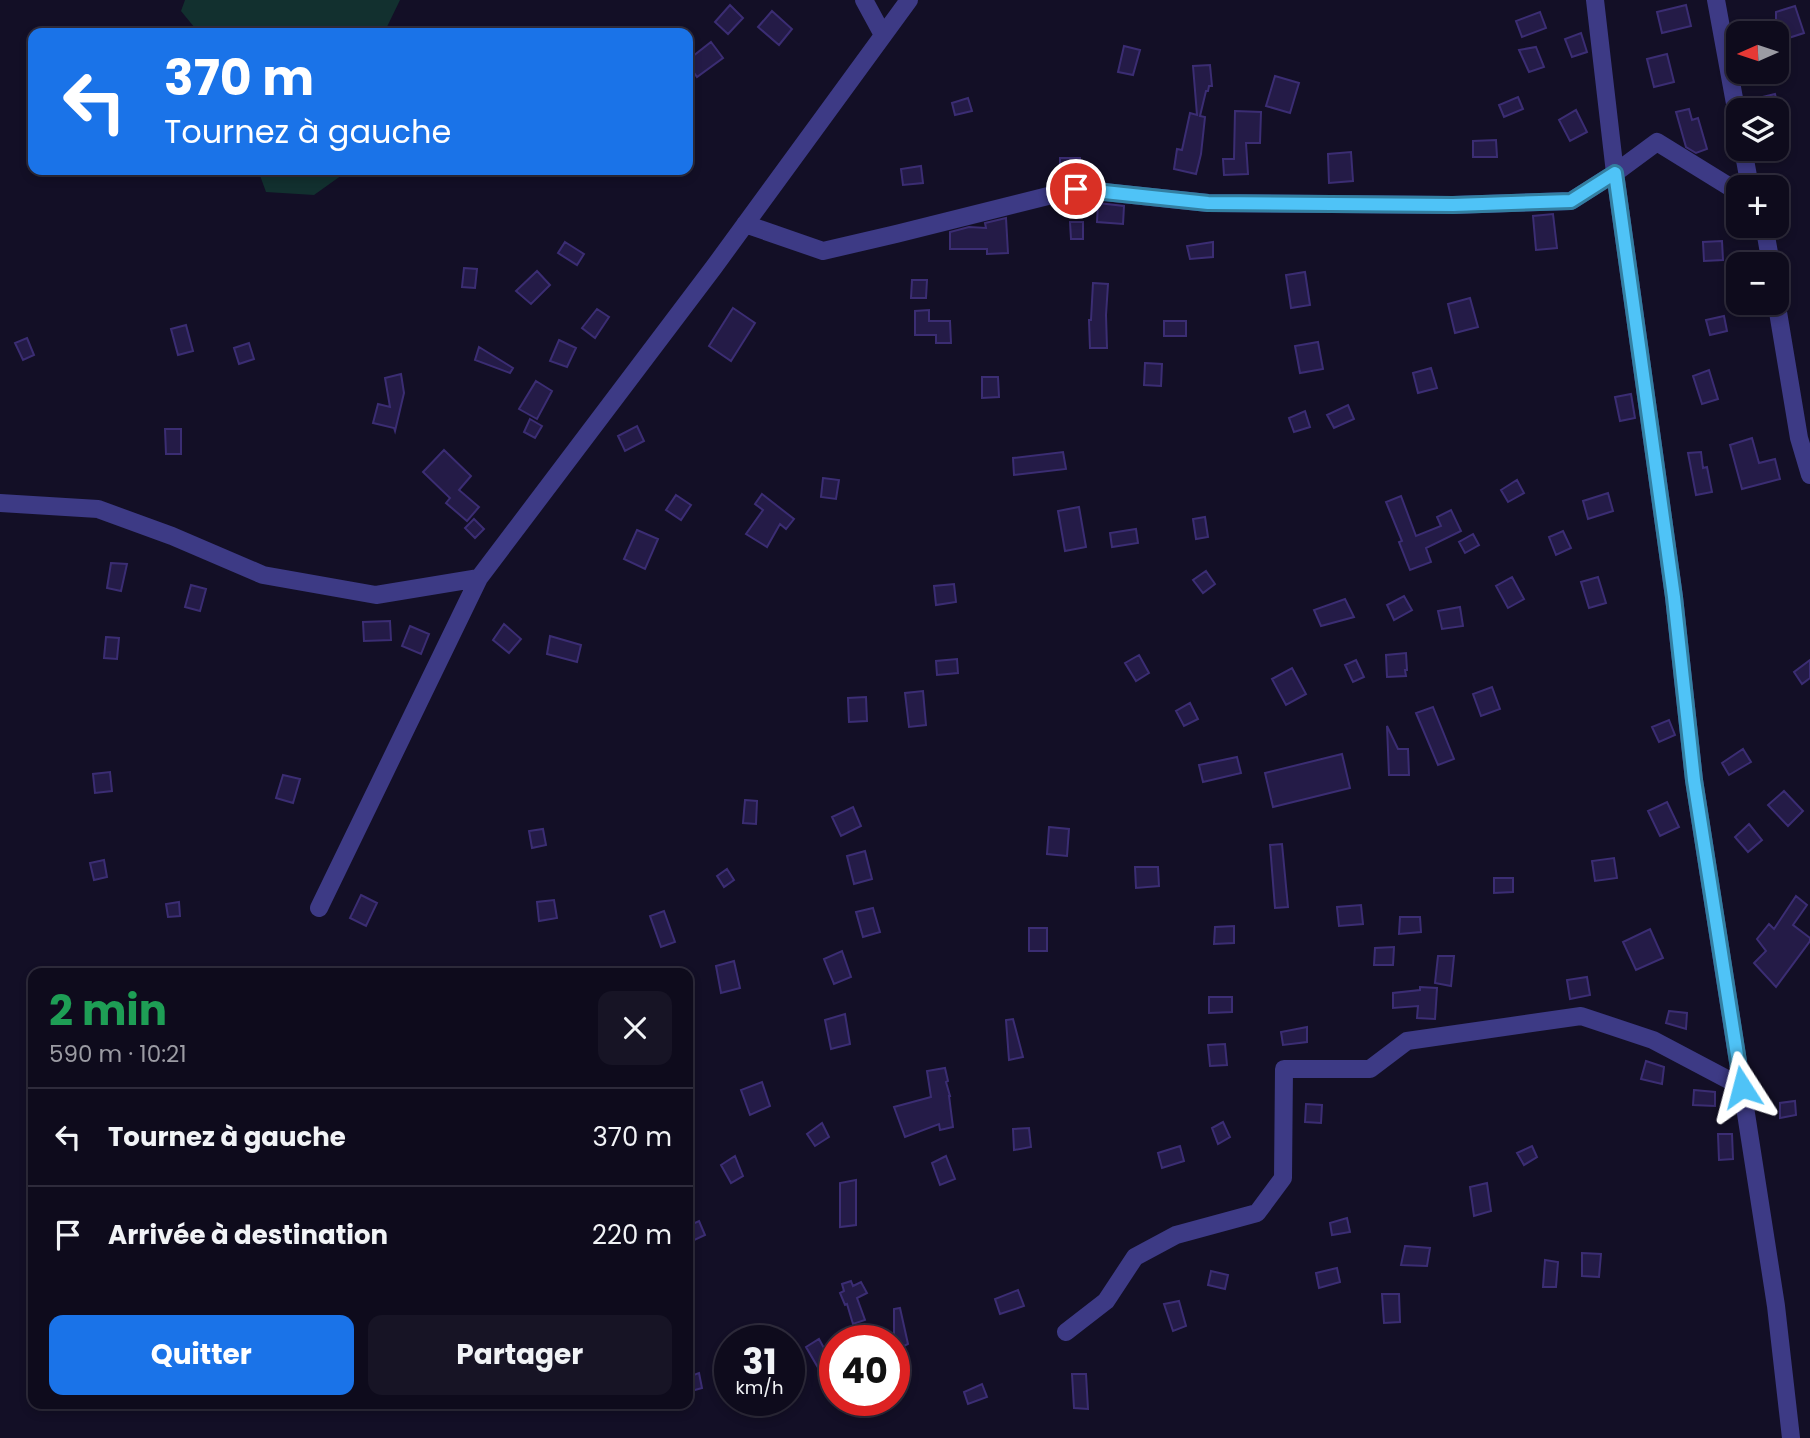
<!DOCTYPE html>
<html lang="fr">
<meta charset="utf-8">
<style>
body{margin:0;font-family:Poppins,sans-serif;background:#171425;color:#f1f3f6;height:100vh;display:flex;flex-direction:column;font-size:26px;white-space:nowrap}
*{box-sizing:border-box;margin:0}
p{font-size:23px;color:#9b9ba3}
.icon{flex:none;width:38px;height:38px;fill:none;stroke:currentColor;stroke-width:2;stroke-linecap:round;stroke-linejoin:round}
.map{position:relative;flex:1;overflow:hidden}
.side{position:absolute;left:28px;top:968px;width:665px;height:441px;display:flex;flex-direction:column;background:#0e0b1c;border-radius:14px;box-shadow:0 4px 10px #0003,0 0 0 2px #2e2b3b}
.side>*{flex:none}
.hud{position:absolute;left:28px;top:28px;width:665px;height:147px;border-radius:14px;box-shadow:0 4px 10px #0003,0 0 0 2px #2e2b3b;background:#1a73e8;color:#fff;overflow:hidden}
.needle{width:46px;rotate:267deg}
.fabs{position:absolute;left:1726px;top:21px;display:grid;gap:14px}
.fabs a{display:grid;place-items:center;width:63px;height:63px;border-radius:14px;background:#0e0b1c;box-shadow:0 4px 10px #0003,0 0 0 2px #2e2b3b;font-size:35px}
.speed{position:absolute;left:714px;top:1325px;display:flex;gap:14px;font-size:35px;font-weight:700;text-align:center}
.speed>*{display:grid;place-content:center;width:91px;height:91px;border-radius:50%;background:#0e0b1c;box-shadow:0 4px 10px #0003,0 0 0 2px #2e2b3b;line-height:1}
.speed small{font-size:18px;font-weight:400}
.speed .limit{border:10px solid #d22;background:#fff;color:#111}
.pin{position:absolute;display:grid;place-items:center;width:60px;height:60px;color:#fff;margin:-30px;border:4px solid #fff;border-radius:50%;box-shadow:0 2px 7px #0007}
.me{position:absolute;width:77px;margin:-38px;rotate:351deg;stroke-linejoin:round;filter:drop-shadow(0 0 5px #0008)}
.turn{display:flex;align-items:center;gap:24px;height:147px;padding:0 21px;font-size:32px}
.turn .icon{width:91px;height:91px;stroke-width:2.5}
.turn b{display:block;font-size:49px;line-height:60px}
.round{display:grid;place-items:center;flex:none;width:74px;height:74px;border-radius:14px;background:#171425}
.head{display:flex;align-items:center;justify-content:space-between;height:119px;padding:0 21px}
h1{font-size:42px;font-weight:700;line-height:52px;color:#1e9e55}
.button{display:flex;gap:14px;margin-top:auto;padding:14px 21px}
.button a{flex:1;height:80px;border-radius:14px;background:#1a73e8;color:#fff;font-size:28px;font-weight:700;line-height:80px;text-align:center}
.button a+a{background:#171425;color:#f1f3f6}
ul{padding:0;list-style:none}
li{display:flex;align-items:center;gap:21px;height:98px;padding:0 21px;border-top:2px solid #2e2b3b}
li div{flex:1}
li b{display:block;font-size:26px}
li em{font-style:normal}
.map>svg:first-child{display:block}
</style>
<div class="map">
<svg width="1810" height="1438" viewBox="0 0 1810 1438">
<rect width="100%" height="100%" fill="#130f26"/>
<path fill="#12302f" d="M185,0h215l-16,33h-185l-18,-22z
M258,170h91l-35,25 -48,-3z"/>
<path fill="#241b47" stroke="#3b2d73" stroke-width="2" d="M730,5l13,13 -15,16 -13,-12z
M1686,5l5,21 -29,7 -5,-21z
M1795,6l9,27 -28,9v-30z
M772,11l20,18 -13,16 -21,-18z
M1540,12l6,16 -24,9 -6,-16z
M1581,33l6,19 -15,5 -7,-18z
M711,42l12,16 -26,19 -9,-13v-4z
M1124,46l16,4 -7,25 -15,-3z
M1536,47l8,20 -15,5 -10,-22z
M1667,54l7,28 -20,5 -7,-28z
M1210,65l2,21h-3l-1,5h-2l-6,25 5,1 -4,37 -5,20 -22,-5 3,-20 5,1 8,-37 7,2 -4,-49z
M1275,76l24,7 -9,30 -24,-7z
M1775,94l4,16h-31l-2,-9z
M1518,97l5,12 -19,8 -5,-12z
M968,98l4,13 -17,4 -3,-12z
M1689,109l3,11 6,-2 9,31 -11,4 -10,-6 -10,-35z
M1576,110l11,22 -17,9 -11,-21z
M1235,111l26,1 -1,31h-14l2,31 -24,1 -1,-16h11z
M1496,140l1,17h-24v-16z
M1351,152l2,29 -24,2 -1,-29z
M1060,158h20v20l-20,3z
M921,166l2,17 -20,2 -2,-16z
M1098,203l26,3 -1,18 -26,-2z
M1553,214l4,34 -21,2 -3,-34z
M1006,218l2,35 -21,1v-5h-37v-17l19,-5 17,1 -1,-5z
M1070,222h13v17h-12z
M1722,241l1,19 -19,1 -1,-19z
M565,242l19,12 -7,11 -19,-12z
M1213,242v15l-23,2 -3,-13z
M464,268l13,1 -2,19 -13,-1z
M537,271l13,14 -19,19 -15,-13z
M1305,272l5,33 -19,3 -5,-33z
M912,280h15l-1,18h-15z
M1093,283l15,1 -2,31 1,33h-17l-1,-28h2z
M1470,298l8,29 -23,6 -7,-29z
M733,308l22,15 -24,38 -22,-15z
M597,309l12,8 -14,21 -13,-10z
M929,310v11h21l1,22h-15v-8h-21v-24z
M1724,316l3,15 -17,4 -4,-15z
M1164,321h22v15h-22z
M186,325l7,26 -15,4 -7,-26z
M27,338l7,17 -11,5 -8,-17z
M559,340l17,8 -9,19 -17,-6z
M1318,342l5,27 -23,4 -5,-27z
M249,343l5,16 -15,5 -5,-16z
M479,347l34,21 -3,5 -35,-13z
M1145,363l17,1 -1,22 -17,-1z
M1431,368l6,20 -19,5 -5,-20z
M1709,370l9,29 -16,5 -9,-28z
M401,374l3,19 -9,38 -1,-3 -21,-5 5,-19 12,3 -5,-29z
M982,377h16l1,20 -17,1z
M536,381l16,10 -15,28 -18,-10z
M1631,394l4,24 -15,3 -5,-24z
M1348,405l6,14 -20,9 -7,-13z
M1305,411l5,16 -16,5 -5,-14z
M530,419l12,7 -7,12 -11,-6z
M637,426l7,15 -19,10 -7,-15z
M165,429h16v25h-15z
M1752,438l7,25 16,-4 5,20 -38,10 -12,-44z
M444,450l27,26 -12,14 20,17 -12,14 -21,-18 4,-5 -27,-26z
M1063,452l3,17 -52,6 -1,-17z
M1701,452l2,16 4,-1 5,25 -16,3 -8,-42z
M823,478l16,2 -3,19 -15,-2z
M1517,480l7,13 -16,9 -7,-12z
M1608,493l5,18 -25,8 -5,-18z
M762,494l32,25 -8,10 -6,-5 -13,23 -21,-13 17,-24 -8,-6z
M676,495l15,10 -10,15 -15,-10z
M1401,496l15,40 25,-10 -4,-9 14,-7 10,21 -35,17 5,14 -21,8 -11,-28 3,-1 -16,-39z
M1079,507l7,40 -21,4 -7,-40z
M1205,517l3,20 -12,2 -3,-20z
M474,519l10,10 -9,9 -10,-10z
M1136,529l2,14 -26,4 -2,-14z
M637,530l21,9 -13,30 -21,-10z
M1563,531l8,17 -15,7 -7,-18z
M1473,534l6,11 -14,8 -6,-11z
M111,563l16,1 -6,27 -14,-3z
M1206,571l9,13 -12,9 -10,-13z
M1512,577l12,22 -16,9 -12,-22z
M1598,577l8,26 -17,5 -8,-26z
M954,584l2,18 -20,3 -2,-19z
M191,585l15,4 -6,22 -15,-4z
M1404,596l8,14 -18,10 -7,-15z
M1345,599l9,18 -33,9 -7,-16z
M1460,607l3,19 -21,3 -4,-18z
M390,621l1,19 -27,1 -1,-19z
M504,624l17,15 -12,14 -16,-13z
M410,626l19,8 -8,20 -19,-8z
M550,636l31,9 -4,17 -30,-8z
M106,637l13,1 -2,21 -13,-1z
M1406,653l1,17h-2l1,6 -19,1 -1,-22z
M1139,655l10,18 -13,8 -11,-18z
M957,659l1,14 -21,2 -1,-14z
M1356,660l8,17 -11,5 -8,-17z
M1810,660v18l-8,6 -8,-12z
M1292,668l14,26 -20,11 -14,-26z
M1492,687l8,22 -19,7 -8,-22z
M923,691l3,34 -17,2 -4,-34z
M866,697l1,24 -18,1 -1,-24z
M1190,703l8,16 -14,7 -8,-15z
M1433,707l21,52 -16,6 -22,-52z
M1669,720l6,15 -16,7 -7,-15z
M1387,726l11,23h10l1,26h-20z
M1743,749l8,13 -22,13 -7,-12z
M1342,754l8,34 -77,19 -8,-34z
M1237,757l4,16 -38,9 -4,-17z
M110,772l2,19 -17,2 -2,-19z
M283,775l17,4 -7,24 -17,-5z
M1784,791l19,20 -15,15 -20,-21z
M745,800l12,1 -1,23 -13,-1z
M1667,802l12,25 -19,9 -12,-25z
M853,807l8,19 -20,10 -9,-19z
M1749,824l13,16 -14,12 -13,-15z
M1049,827l20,2 -2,27 -20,-2z
M543,829l3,16 -14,3 -3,-17z
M1282,844l6,63 -13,1 -5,-63z
M865,851l7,28 -18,5 -7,-28z
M1614,858l3,20 -22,3 -3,-20z
M104,860l3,17 -13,3 -4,-17z
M1135,867h23l1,19 -23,2z
M727,869l7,11 -10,7 -7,-11z
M1494,878h19v14l-19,1z
M361,895l16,8 -11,23 -16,-8z
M1796,896l11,9 -14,20 17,13v3l-34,46 -22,-24 12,-12 -9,-12 12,-15 5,5z
M554,900l3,18 -18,3 -2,-19z
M179,902l1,14 -12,1 -2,-13z
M1361,905l2,19 -24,2 -2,-19z
M873,908l7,24 -17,5 -7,-25z
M664,911l11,31 -14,5 -11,-31z
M1400,917h20l1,15 -22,2z
M1234,926v17l-20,1 1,-17z
M1029,928h18v23h-18z
M1650,929l13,29 -27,12 -13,-28z
M1394,947l-1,18h-19l1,-17z
M842,951l9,26 -17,7 -10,-25z
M1438,956h16l-3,30 -16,-3z
M734,961l6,27 -19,5 -5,-27z
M1587,977l3,18 -20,4 -3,-19z
M1420,987l17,1 -2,31 -18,-1 1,-12 -25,2v-15l27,-3z
M1209,997h23v15l-23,1z
M1669,1011l18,2 -1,16 -20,-6z
M845,1014l5,30 -19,5 -6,-29z
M1013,1019l10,38 -14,3 -3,-40z
M1307,1027v15l-24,3 -2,-13z
M1225,1044l2,21 -17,1 -2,-21z
M1646,1061l18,6 -2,17 -21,-5z
M945,1068l3,13 -2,1 4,14h-1l4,31 -13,3 -1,-6 -34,13 -11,-30 37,-10 -4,-26z
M762,1082l8,24 -20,9 -9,-25z
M1694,1090l21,2v14l-22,-1z
M1795,1101l1,14 -16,3v-15z
M1306,1104l16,1 -1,18 -16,-1z
M1223,1122l7,15 -12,7 -6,-16z
M822,1123l7,14 -14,9 -8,-12z
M1029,1128l2,19 -17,3 -1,-21z
M1718,1134h14l1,25 -14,1z
M1180,1146l4,15 -22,7 -4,-15z
M1532,1146l5,11 -13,8 -7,-12z
M735,1156l8,20 -12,7 -10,-18z
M946,1156l9,23 -15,6 -8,-22z
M856,1180v45l-16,2v-44z
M1487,1183l4,28 -17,5 -4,-29z
M1347,1218l3,14 -18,3 -2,-12z
M699,1221l6,14 -17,8v-17z
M1405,1246l25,2 -3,18 -26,-1z
M1582,1253l19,1 -2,23 -17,-1z
M1545,1260l13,2 -2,25h-13z
M1337,1268l3,14 -21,6 -3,-15z
M1211,1271l17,4 -3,14 -17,-4z
M851,1281l2,5 8,-4 6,11 -10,5 8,22 -12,4 -6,-20 -2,1 -5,-12 4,-2 -2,-7z
M1018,1290l6,16 -24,8 -5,-15z
M1382,1294h17l1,28 -16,1z
M1179,1301l7,25 -13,5 -9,-27z
M900,1308l8,36 -14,7v-42z
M819,1339l11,20v5l-10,7 -14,-24z
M699,1373l3,15 -14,4v-15z
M1072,1374h14l2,35 -14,-1z
M982,1384l5,13 -19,7 -4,-12z"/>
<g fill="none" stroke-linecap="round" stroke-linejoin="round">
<path stroke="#3d3a85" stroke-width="18" d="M864,0l19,35
M1595,0l20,173 59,424 20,183 82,526 15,132
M1716,0l22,120
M1743,149l7,38
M745,224l78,27 73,-17 180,-45 132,14 245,2 118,-4 44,-28 42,-31 81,50
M1762,226l4,10 5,28
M1776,300l23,138 11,37
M0,503l98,6 74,27 91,39 113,20 103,-17
M319,908l160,-330 235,-311 195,-267
M1066,1332l40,-31 29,-44 41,-22 81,-22 26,-35 1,-109h86l37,-28 174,-25 72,24 89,47"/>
</g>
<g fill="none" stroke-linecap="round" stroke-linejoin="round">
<defs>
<path id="route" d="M1076,189l132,14 245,2 118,-4 44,-28 59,424 20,183 48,307"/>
</defs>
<use href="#route" stroke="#337fa1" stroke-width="18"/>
<use href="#route" stroke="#4fc3f7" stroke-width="12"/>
</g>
</svg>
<div class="fabs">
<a><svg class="needle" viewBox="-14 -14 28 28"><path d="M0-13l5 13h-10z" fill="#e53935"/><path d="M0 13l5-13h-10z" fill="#9b9ba3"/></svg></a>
<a><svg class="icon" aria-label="layers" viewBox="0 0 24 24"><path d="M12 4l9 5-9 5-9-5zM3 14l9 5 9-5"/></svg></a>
<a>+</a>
<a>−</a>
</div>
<div class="speed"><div>31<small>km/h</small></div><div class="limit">40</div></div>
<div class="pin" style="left:1076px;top:189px;background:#d93025"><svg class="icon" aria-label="arrive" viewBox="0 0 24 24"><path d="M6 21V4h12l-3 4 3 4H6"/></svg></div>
<svg class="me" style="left:1742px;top:1087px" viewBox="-20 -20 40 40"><path d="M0-17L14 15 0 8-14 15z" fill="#4fc3f7" stroke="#fff" stroke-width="4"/></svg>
<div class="hud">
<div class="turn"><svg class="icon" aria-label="left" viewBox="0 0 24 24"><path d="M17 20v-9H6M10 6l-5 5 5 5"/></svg><div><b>370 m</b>Tournez à gauche</div></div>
</div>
<section class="side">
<div class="head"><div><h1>2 min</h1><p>590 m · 10:21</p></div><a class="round"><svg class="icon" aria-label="close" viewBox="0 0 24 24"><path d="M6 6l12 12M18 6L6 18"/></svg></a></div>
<ul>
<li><svg class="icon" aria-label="left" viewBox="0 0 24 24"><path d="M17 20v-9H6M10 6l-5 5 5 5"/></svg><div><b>Tournez à gauche</b></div><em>370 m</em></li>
<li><svg class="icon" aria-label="arrive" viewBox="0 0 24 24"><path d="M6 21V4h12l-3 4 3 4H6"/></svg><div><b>Arrivée à destination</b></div><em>220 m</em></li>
</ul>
<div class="button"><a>Quitter</a><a>Partager</a></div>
</section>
</div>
